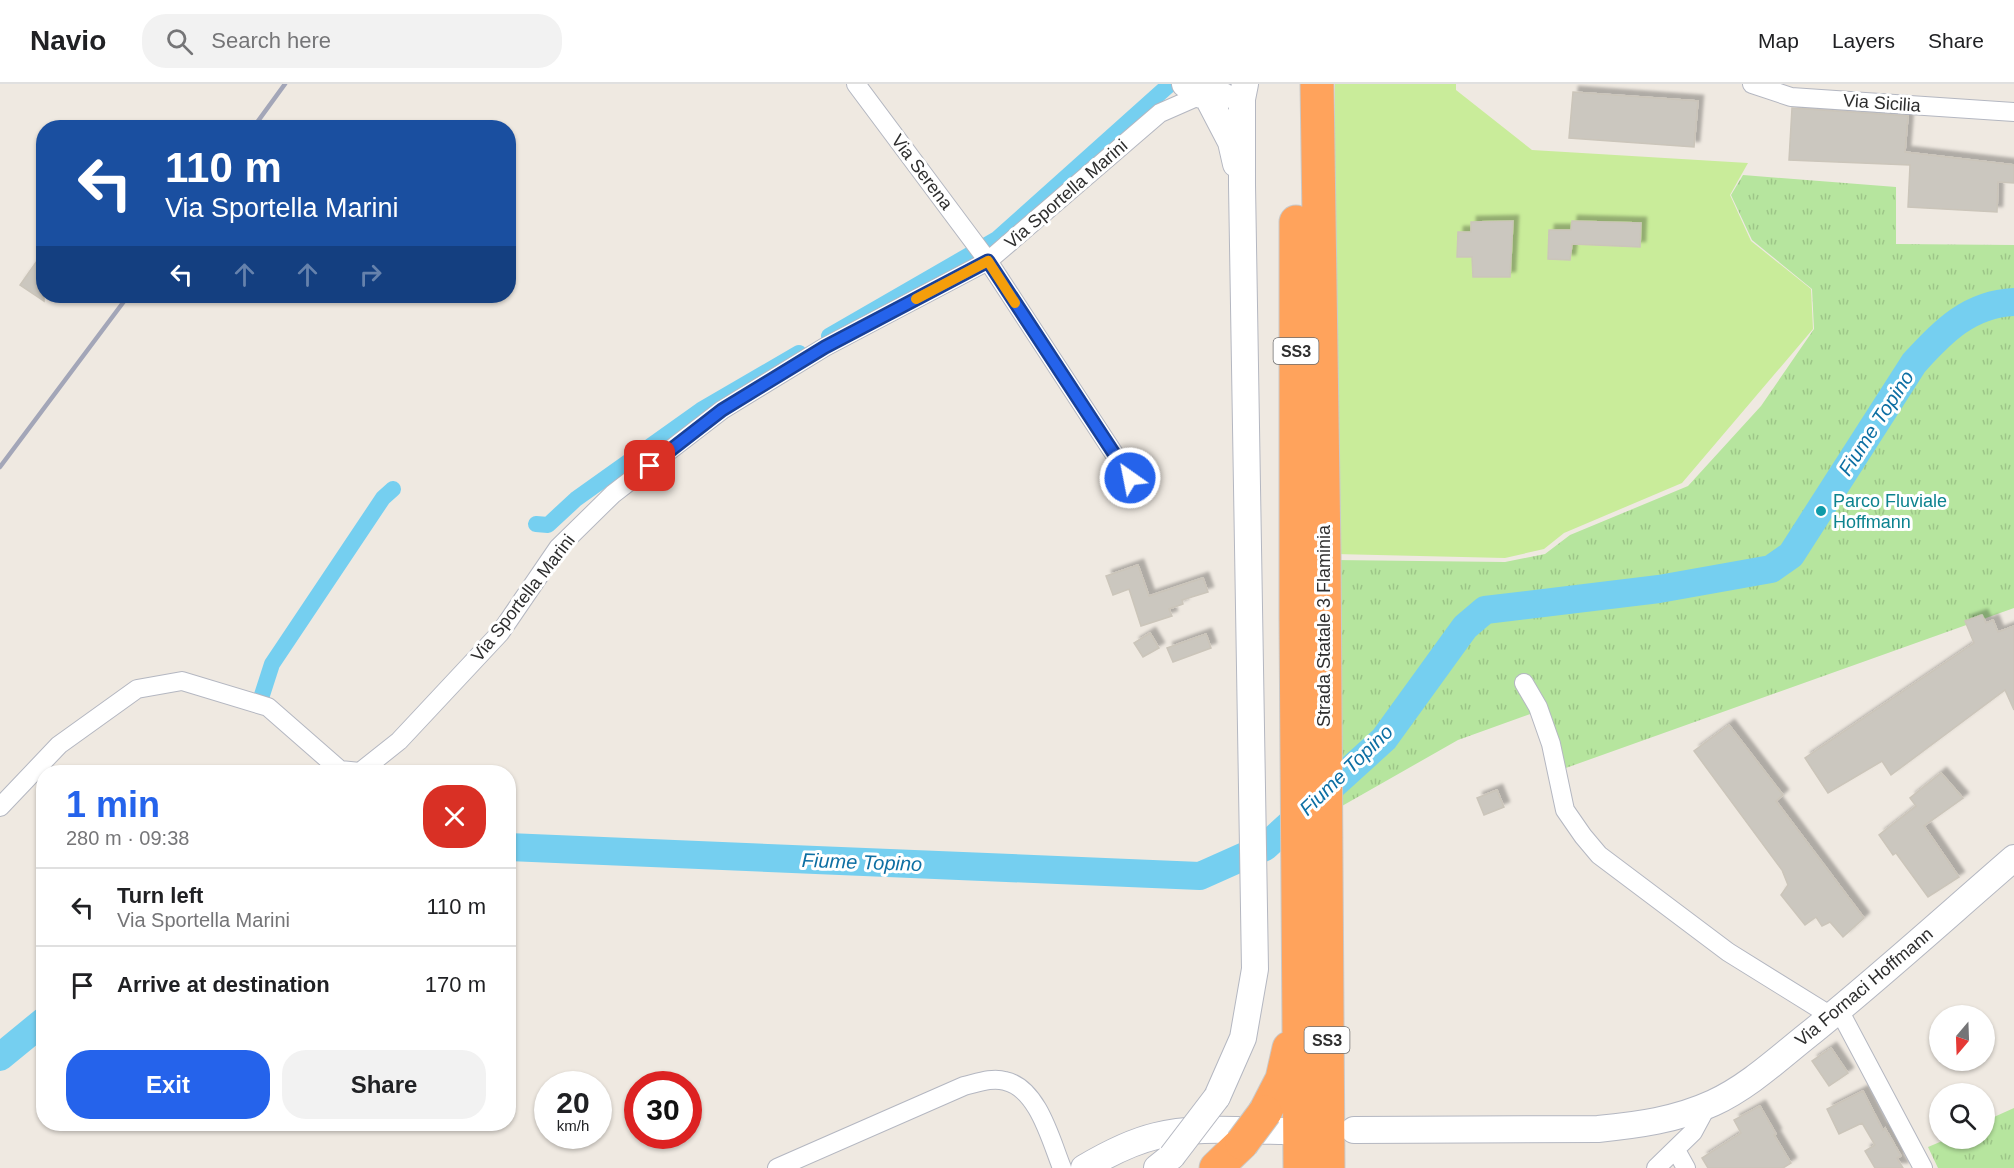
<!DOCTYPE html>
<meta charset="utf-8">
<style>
body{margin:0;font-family:Arial,sans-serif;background:#f2f2f2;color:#202124;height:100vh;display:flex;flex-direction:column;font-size:22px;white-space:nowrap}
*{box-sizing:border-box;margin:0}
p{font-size:20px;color:#757577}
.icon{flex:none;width:33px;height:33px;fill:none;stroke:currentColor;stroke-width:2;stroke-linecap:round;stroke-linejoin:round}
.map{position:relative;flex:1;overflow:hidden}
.details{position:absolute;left:36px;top:681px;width:480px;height:366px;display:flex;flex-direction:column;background:#fff;border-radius:24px;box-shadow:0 2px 4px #0004}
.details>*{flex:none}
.top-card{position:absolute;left:36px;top:36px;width:480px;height:183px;border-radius:24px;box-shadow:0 2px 4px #0004;background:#1a4fa0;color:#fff;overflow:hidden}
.needle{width:39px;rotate:199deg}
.tools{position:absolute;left:1929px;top:921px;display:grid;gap:12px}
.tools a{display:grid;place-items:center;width:66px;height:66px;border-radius:50%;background:#fff;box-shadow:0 2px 4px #0004;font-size:30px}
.speed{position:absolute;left:534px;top:987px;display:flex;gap:12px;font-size:30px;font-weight:700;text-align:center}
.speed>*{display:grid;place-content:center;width:78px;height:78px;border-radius:50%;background:#fff;box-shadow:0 2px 4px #0004;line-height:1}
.speed small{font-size:15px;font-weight:400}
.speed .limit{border:9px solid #d22;background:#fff;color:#111}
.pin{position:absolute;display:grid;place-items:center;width:51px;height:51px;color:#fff;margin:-26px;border-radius:12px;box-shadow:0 3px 9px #0006}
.me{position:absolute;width:66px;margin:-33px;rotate:327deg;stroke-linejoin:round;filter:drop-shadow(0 0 4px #0008)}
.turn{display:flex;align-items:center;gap:21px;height:126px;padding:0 30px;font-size:27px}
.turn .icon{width:78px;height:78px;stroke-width:2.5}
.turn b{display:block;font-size:42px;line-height:51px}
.lanes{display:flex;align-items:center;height:57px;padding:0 30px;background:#0003;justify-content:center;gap:30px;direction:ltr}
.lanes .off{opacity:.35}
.round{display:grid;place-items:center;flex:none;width:63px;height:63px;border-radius:24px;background:#f2f2f2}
.headline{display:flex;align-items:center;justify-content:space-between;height:102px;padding:0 30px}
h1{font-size:36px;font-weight:800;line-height:45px;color:#2563eb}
.primary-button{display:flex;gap:12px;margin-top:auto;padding:12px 30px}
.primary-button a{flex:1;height:69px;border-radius:24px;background:#2563eb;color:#fff;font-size:24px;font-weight:800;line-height:69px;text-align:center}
.primary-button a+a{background:#f2f2f2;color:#202124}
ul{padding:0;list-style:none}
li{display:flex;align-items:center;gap:18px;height:78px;padding:0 30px;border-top:2px solid #e0e0e0}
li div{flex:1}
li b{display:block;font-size:22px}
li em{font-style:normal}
header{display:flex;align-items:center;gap:36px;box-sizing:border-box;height:84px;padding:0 30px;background:#fff;border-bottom:2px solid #e0e0e0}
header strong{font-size:28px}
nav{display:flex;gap:33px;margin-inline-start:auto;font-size:21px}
.search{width:420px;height:54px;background:#f2f2f2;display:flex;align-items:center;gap:15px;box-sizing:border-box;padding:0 21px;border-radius:24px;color:#757577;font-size:22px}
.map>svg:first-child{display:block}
</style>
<header>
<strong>Navio</strong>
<div class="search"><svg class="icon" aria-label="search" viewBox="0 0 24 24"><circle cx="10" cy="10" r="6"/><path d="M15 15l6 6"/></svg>Search here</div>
<nav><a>Map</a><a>Layers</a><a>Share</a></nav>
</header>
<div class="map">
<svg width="2014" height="1084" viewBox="0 0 2014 1084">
<defs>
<pattern id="park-tufts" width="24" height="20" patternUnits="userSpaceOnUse" patternTransform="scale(1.5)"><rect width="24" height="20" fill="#b6e59e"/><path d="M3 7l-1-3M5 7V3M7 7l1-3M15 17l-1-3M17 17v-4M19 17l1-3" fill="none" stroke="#9dc588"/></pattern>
<filter id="shadow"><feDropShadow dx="5.5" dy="-5.5" stdDeviation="1.5" flood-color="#0004"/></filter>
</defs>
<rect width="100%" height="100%" fill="#efe9e1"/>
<path fill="url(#park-tufts)" d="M1743,91l153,12v57l118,1v363l-451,161 -19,-60 -86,31 -116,66 -8,-246 171,2 40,-8 25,-19 118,-49 73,-80 53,-77 -2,-40 -60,-49 -21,-45z
M2014,1024v60h-76l-10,-21 19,-8 37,-1 1,-17z"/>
<path fill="#c9ec9a" d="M1335,0h121v6l76,60 216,13 -18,32 21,46 60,48 2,40 -131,154 -118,50 -20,16 -39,9 -170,-4z"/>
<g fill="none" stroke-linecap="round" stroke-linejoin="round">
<path stroke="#75cff0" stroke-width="16" d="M829,252l168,-97 172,-154
M536,440l12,1 28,-26 125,-89 98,-57
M262,611l10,-31 111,-166 10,-9"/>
<path stroke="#75cff0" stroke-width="28" d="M508,763l692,29 65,-29 119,-108 81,-112 20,-17 174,-21 112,-20 20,-14 123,-192c28,-31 55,-59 100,-61
M0,973l44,-36"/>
</g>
<path fill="#cbc7bf" stroke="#cbc5ba" stroke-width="1.5" filter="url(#shadow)" d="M1573,8l125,9 -4,46 -125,-9z
M1792,24l116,8 -3,36 109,13v18l-16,-1 -1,30 -89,-5 2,-42 -121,-5z
M1513,137l-3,56h-37l-1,-20h-15l1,-25h13v-10z
M1572,137l69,2 -1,24 -68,-3 -2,16 -22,-1 1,-29h22z
M44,167v50l-24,-16z
M1138,481l11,31 54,-18 5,14 -26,8 1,4 -14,5 3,7 -31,10 -12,-37 -16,6 -7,-19z
M1982,531l4,8 7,-3 5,12 16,-6v84l-9,-20 -114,85 -9,-14 -54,32 -23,-35 169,-115 -9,-22z
M1150,549l9,15 -16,9 -9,-14z
M1206,550l5,14 -38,14 -6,-14z
M1729,641l54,70 -7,6 88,117 -21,19 -13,-15 -8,4 -6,-9 -11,8 -24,-30 7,-10 -6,-15 -88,-119z
M1941,689l22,25 -39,28 35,51 -31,20 -32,-44 -3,2 -14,-20 37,-29 -6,-8z
M1497,706l7,17 -20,8 -7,-17z
M1831,964l17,25 -19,13 -17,-25z
M1863,1007l20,39 2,-2 16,28 -4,2 6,10h-28l-10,-17 10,-6 -13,-22 -23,11 -12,-25z
M1760,1022l16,28 -2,1 17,28 -8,5h-75l-6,-10 39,-25 -7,-13z"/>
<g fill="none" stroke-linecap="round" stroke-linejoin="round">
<defs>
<path id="street" d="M856,0l132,177 142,217
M1752,0l39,13 223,15
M1524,599l14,24 13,37 14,66 18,26 16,19 129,97 103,64
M0,723l59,-62 78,-56 45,-8 86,26 72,63 20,2 39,-31 101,-108 58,-85 55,-54 109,-84 103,-63 163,-86 172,-148 41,-18
M1839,926l84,158
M1676,1066l10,18
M777,1084l187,-82c13,-3 28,-9 41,-5 33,7 46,60 57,87
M1656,1084l37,-36 14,-26"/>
<path id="secondary" d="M1185,0l16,11 22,1
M1207,12l24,46 5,22
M1217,1013l26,-59 12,-69 -13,-784v-86l3,-15
M1354,1046l244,-1c40,-4 78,-9 115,-26 37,-17 68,-47 100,-72 69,-56 134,-115 201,-173
M1084,1084c22,-13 47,-26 72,-32 38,-10 90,-5 130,-5
M1157,1084l15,-12"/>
<path id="highway" d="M1317,0l7,469 4,615
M1296,138v395l4,551
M1265,1028l17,-33 7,-31
M1216,1084l26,-25"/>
</defs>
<use href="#street" stroke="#b4b7c1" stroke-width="20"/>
<use href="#secondary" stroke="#b4b7c1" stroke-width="28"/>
<use href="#highway" stroke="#c9c9c9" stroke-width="35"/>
<use href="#street" stroke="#fff" stroke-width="18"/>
<use href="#secondary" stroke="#fff" stroke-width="26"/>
<use href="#highway" stroke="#ffa35c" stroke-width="33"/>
<path stroke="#a3a6b8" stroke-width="4.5" d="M253,44l32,-44
M0,383l128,-171"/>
<defs>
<path id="secondary-bridge" d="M1172,1072l45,-59"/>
<path id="highway-bridge" d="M1242,1059l23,-31"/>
</defs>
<use href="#secondary-bridge" stroke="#b4b7c1" stroke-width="28" stroke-linecap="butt"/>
<use href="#highway-bridge" stroke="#c9c9c9" stroke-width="35" stroke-linecap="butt"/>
<use href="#secondary-bridge" stroke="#fff" stroke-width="26"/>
<use href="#highway-bridge" stroke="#ffa35c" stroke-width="33"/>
</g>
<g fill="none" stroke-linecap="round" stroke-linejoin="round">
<defs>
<path id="route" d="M650,382l72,-56 103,-63 163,-86 142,217"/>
</defs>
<use href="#route" stroke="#184099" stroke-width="15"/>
<use href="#route" stroke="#2563eb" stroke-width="10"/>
<path stroke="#f59e0b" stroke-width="10" d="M916,215l72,-38 27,42"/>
</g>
<circle fill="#0f9aa8" stroke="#fff" stroke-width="2" cx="1821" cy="427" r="6"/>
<g text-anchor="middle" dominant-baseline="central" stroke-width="6" stroke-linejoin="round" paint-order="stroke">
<g fill="#fff" stroke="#6d6d6d" stroke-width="1.5">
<rect x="1273.5" y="254" width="45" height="26" rx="4.5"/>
<rect x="1304.5" y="943" width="45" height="26" rx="4.5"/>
</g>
<g font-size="16" font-weight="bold" fill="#2e2e2e">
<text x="1296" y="267">SS3</text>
<text x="1327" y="956">SS3</text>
</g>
<g font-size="18" fill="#2e2e2e" stroke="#fff">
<text transform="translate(1882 19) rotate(4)">Via Sicilia</text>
<text transform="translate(922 88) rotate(53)">Via Serena</text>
<text transform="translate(1066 110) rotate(-41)">Via Sportella Marini</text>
<text transform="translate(523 514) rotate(-52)">Via Sportella Marini</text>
<text transform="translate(1324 542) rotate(-90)">Strada Statale 3 Flaminia</text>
<text transform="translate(1864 903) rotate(-40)">Via Fornaci Hoffmann</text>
</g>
<g font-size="18" fill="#0d838f" stroke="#fff" text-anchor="start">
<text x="1833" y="417">Parco Fluviale<tspan x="1833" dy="21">Hoffmann</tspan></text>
</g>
<g font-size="20" font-style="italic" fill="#0d6fa3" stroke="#fff">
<text transform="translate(1876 339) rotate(-57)">Fiume Topino</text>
<text transform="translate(1346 686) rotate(-44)">Fiume Topino</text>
<text transform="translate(862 778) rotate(2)">Fiume Topino</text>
</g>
</g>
</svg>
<div class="tools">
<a><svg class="needle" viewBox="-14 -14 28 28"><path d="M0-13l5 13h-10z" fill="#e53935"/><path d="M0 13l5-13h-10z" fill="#757577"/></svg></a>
<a><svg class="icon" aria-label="search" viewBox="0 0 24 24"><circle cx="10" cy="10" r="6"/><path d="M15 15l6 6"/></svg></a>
</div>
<div class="speed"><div>20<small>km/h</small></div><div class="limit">30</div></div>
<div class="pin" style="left:650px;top:382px;background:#d93025"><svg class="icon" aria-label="arrive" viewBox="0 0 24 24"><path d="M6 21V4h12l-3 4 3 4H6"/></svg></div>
<svg class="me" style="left:1130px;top:394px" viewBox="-20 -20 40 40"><circle r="17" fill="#2563eb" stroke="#fff" stroke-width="3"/><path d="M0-11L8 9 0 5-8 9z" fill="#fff"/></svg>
<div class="top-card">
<div class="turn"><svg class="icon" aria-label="left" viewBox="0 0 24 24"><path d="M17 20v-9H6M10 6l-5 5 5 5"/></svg><div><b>110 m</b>Via Sportella Marini</div></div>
<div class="lanes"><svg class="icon" aria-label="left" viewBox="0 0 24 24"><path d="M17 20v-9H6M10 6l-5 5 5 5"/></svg><svg class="icon off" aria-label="ahead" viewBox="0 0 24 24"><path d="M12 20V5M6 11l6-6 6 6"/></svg><svg class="icon off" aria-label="ahead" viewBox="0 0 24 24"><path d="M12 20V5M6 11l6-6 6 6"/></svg><svg class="icon off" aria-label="right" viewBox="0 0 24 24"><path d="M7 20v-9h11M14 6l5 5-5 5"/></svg></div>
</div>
<section class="details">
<div class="headline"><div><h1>1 min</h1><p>280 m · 09:38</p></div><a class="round" style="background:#d93025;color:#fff"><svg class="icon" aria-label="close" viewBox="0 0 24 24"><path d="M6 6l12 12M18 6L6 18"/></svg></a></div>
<ul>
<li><svg class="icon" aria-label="left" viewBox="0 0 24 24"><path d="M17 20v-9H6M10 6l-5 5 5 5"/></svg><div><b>Turn left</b><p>Via Sportella Marini</p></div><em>110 m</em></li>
<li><svg class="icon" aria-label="arrive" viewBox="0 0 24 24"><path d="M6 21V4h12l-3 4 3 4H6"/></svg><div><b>Arrive at destination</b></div><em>170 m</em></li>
</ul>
<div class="primary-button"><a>Exit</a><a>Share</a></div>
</section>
</div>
